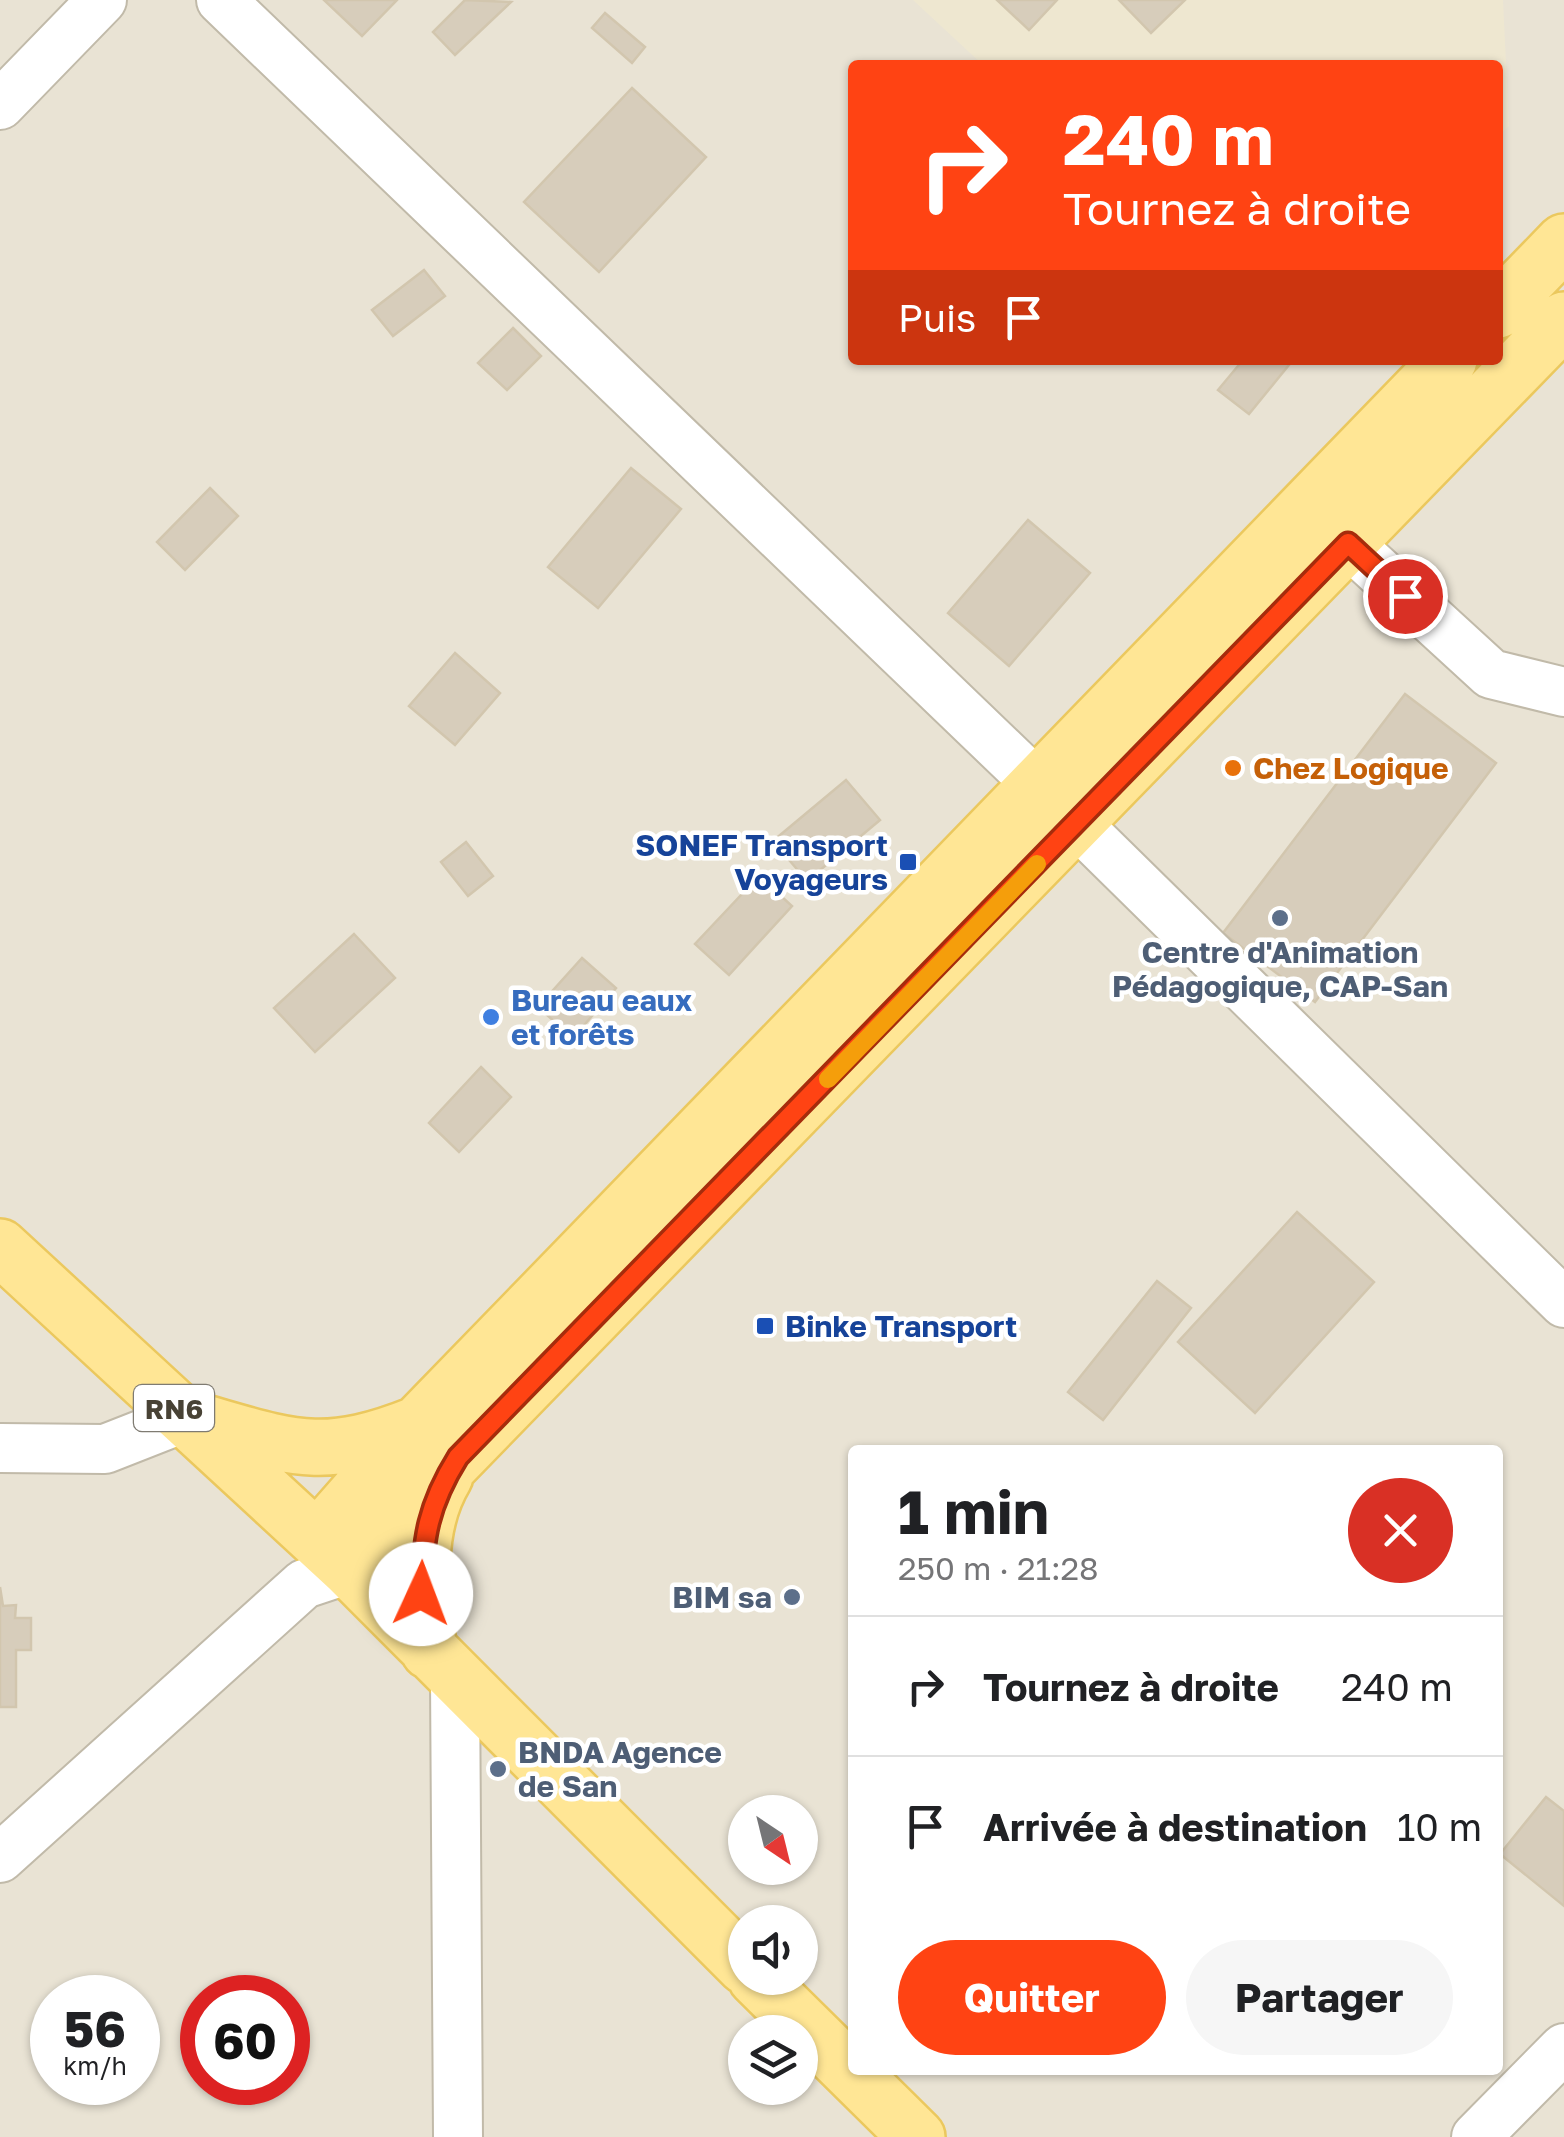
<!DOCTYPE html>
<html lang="fr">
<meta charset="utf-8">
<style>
body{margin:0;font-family:"Golos Text",sans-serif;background:#f6f6f6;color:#202124;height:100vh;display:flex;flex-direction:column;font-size:38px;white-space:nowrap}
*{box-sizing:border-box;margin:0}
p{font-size:32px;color:#757577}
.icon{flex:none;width:55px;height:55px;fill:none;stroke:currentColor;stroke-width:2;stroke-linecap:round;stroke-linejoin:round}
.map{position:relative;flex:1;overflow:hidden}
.drawer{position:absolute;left:848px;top:1445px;width:655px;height:630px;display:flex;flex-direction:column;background:#fff;border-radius:10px;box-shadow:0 2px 8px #0004}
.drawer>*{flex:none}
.top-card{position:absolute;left:848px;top:60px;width:655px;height:305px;border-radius:10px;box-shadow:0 2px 8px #0004;background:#ff4313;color:#fff;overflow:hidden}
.needle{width:65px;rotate:145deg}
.buttons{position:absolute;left:728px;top:1795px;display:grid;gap:20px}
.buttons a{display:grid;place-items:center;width:90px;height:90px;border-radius:50%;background:#fff;box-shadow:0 2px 8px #0004;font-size:50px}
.speed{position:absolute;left:30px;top:1975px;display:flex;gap:20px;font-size:50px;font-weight:700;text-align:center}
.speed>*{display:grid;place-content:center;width:130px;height:130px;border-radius:50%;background:#fff;box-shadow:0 2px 8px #0004;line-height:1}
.speed small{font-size:25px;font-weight:400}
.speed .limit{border:15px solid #d22;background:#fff;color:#111}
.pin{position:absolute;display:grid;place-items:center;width:85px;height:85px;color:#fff;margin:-42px;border:5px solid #fff;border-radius:50%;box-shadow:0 2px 10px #0007}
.me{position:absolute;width:110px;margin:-55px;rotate:2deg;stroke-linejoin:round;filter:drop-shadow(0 0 8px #0008)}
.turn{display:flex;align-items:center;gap:35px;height:210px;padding:0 50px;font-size:45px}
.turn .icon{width:130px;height:130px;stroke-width:2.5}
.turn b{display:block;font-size:70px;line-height:85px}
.then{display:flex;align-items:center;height:95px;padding:0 50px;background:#0003;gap:20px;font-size:38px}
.round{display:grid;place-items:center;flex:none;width:105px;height:105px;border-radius:52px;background:#f6f6f6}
.summary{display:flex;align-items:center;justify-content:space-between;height:170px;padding:0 50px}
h1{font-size:60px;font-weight:700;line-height:75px}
.action{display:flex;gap:20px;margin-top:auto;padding:20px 50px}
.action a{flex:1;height:115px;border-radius:60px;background:#ff4313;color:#fff;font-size:40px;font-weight:700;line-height:115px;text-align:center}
.action a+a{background:#f6f6f6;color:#202124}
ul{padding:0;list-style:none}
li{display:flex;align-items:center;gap:30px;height:140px;padding:0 50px;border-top:2px solid #e0e0e0}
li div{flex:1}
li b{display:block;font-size:38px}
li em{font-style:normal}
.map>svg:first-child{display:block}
</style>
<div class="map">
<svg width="1564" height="2137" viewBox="0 0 1564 2137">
<rect width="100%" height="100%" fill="#f4f1e7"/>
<path fill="#e9e3d4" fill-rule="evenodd" d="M0,0h1564v2137h-1564zM852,65h646v295h-646zM852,1450h646v620h-646zM745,1812h55v56h-55zM745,1922h55v56h-55zM52,1998h86v84h-86zM202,1998h86v84h-86zM745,2032h55v56h-55z"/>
<path fill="#eee7d0" d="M913,0h590l6,126 -11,10v-71h-515z"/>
<path fill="#d7cdbb" stroke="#d2c6ae" stroke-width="2.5" d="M324,0h73l-35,36z
M465,0l46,2 -56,53 -22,-23z
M997,0h60l-28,30z
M1119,0h66l-34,33z
M605,13l40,34 -13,16 -40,-35z
M632,88l74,69 -107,115 -75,-70z
M424,270l21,26 -52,40 -21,-26z
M513,328l28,28 -34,34 -29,-27z
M1243,360h50l-44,54 -31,-24z
M631,468l50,41 -83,99 -50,-41z
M210,488l28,28 -53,54 -28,-28z
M1028,520l62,53 -81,93 -61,-53z
M455,653l45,40 -45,52 -46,-39z
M1405,694l91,69 -181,239 -92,-69z
M846,780l34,40 -73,61 -34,-40z
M466,842l27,34 -25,20 -27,-34z
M759,876l33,30 -63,69 -34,-31z
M354,934l41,44 -80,74 -41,-44z
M582,958l34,30 -43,50 -35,-31z
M481,1067l30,30 -52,55 -30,-29z
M1297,1212l77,70 -119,131 -77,-71z
M1157,1281l34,27 -88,112 -35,-28z
M0,1587l3,19 13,-1 -1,13h16v32h-15v57h-16z
M1546,1797l18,14v95l-64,-52z"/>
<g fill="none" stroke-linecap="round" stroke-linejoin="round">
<defs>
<path id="minor" d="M221,0l815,783
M0,105l102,-105
M1348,543l143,131 73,18
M1077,824l487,479
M0,1448l105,1 79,-31
M455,1679l3,458
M0,1858l304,-274 45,-15
M1476,2137l88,-89"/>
<path id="major" d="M1498,310l66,-68
M0,1247l349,322 396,397
M194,1420c96,27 126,43 224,4
M317,1539l101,-115 1031,-1064
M349,1569l1215,-1249
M429,1651c-8,-58 -16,-122 16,-175
M756,1978l161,159"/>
</defs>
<use href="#minor" stroke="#c1baa9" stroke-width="52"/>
<use href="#major" stroke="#ebc85e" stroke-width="60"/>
<use href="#minor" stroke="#fff" stroke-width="48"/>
<use href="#major" stroke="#ffe695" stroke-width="55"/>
</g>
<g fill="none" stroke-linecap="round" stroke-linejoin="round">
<defs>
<path id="route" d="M421,1594c2,-56 7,-89 37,-137l890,-914 57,53"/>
</defs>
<use href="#route" stroke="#a62c0c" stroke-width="25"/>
<use href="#route" stroke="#ff4313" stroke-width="18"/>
<path stroke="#f59e0b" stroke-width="18" d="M828,1079l209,-215"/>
</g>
<circle fill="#e8710a" stroke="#fff" stroke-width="4" cx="1233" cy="768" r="10"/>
<g fill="#1a4fb4" stroke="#fff" stroke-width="4">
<rect x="898" y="852" width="20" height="20" rx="5"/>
<rect x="755" y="1316" width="20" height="20" rx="5"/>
</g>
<g fill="#5c6f8a" stroke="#fff" stroke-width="4">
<circle cx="1280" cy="918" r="10"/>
<circle cx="792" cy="1597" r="10"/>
<circle cx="498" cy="1769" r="10"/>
</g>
<circle fill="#3f7fe0" stroke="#fff" stroke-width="4" cx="491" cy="1017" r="10"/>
<g text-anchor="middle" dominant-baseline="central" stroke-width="9" stroke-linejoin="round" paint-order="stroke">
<rect fill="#fff" stroke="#7f7b72" stroke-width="2.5" x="134" y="1385" width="80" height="46" rx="8"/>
<g font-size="28" font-weight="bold" fill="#484235">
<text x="174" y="1408">RN6</text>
</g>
<g font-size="30" font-weight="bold" fill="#c56008" stroke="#fff" text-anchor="start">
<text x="1253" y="768">Chez Logique</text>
</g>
<g font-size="30" font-weight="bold" fill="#164399" stroke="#fff" text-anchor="end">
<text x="888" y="845">SONEF Transport<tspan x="888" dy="34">Voyageurs</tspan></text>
<text x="785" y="1326" text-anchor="start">Binke Transport</text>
</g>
<g font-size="30" font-weight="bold" fill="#4e5e75" stroke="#fff">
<text x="1280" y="952">Centre d'Animation<tspan x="1280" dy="34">Pédagogique, CAP-San</tspan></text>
<text x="772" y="1597" text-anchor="end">BIM sa</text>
<text x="518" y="1752" text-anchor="start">BNDA Agence<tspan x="518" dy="34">de San</tspan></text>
</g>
<g font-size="30" font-weight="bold" fill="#366cbe" stroke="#fff" text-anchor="start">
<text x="511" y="1000">Bureau eaux<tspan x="511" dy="34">et forêts</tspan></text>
</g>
</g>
</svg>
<div class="buttons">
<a><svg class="needle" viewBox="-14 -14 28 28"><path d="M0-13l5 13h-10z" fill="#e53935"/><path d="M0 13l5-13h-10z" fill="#757577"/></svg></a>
<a><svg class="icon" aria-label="sound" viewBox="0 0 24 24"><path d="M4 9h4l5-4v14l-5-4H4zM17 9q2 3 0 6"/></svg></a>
<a><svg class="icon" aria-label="layers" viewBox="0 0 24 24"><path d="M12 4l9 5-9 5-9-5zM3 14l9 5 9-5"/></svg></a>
</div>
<div class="speed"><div>56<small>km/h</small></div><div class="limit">60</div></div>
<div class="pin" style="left:1405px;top:596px;background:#d93025"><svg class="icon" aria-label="arrive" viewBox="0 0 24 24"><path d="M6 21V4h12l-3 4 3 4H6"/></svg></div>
<svg class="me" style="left:421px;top:1594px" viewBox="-20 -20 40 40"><circle r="19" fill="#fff"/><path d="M0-13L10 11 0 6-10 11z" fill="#ff4313"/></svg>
<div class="top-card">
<div class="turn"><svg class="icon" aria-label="right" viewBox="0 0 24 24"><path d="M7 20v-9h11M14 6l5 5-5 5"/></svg><div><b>240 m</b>Tournez à droite</div></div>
<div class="then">Puis<svg class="icon" aria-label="arrive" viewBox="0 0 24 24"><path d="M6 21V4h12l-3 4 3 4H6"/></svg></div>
</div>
<section class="drawer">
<div class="summary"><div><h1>1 min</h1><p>250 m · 21:28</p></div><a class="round" style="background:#d93025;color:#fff"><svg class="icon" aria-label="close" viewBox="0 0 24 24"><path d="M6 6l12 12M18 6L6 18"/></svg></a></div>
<ul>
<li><svg class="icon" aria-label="right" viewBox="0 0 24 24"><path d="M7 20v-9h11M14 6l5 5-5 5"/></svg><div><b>Tournez à droite</b></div><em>240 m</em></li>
<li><svg class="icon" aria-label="arrive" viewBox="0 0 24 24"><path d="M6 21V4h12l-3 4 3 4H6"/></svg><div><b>Arrivée à destination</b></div><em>10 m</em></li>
</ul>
<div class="action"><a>Quitter</a><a>Partager</a></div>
</section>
</div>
